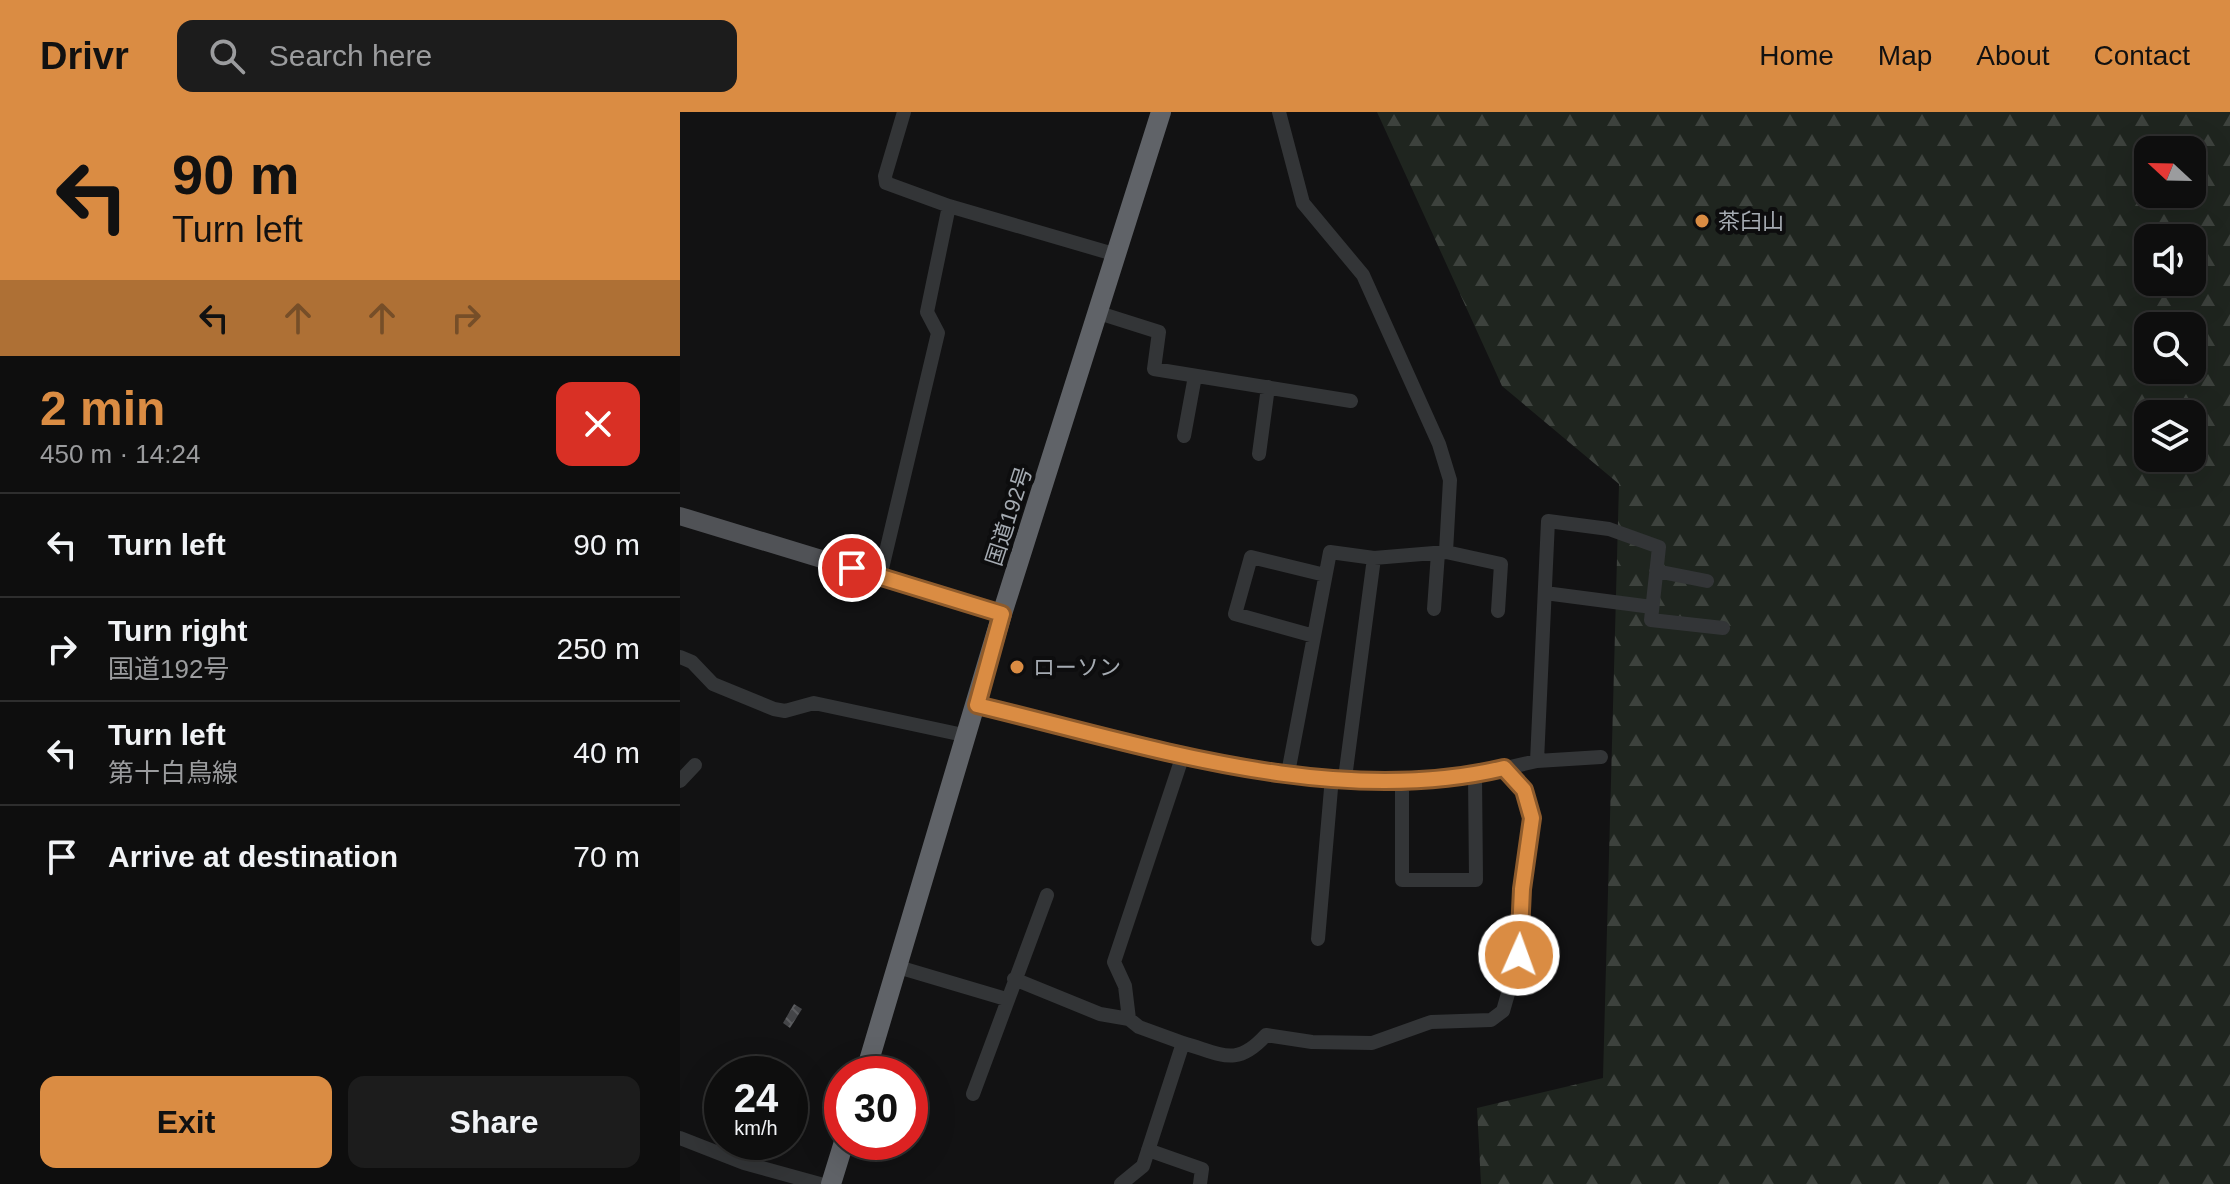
<!DOCTYPE html>
<meta charset="utf-8">
<style>
body{margin:0;font-family:Arial,"Noto Sans JP",sans-serif;background:#1c1c1c;color:#f1f3f6;height:100vh;display:flex;flex-direction:column;font-size:30px;white-space:nowrap}
*{box-sizing:border-box;margin:0}
p{font-size:26px;color:#9b9c9e}
.icon{flex:none;width:44px;height:44px;fill:none;stroke:currentColor;stroke-width:2;stroke-linecap:round;stroke-linejoin:round}
.map{position:relative;flex:1;overflow:hidden}
.details{display:flex;flex-direction:column;background:#0e0e0e;width:680px}
.details>*{flex:none}
.banner{background:#da8c43;color:#111;overflow:hidden}
.needle{width:52px;rotate:292deg}
.fabs{position:absolute;left:1454px;top:24px;display:grid;gap:16px}
.fabs a{display:grid;place-items:center;width:72px;height:72px;border-radius:16px;background:#0e0e0e;box-shadow:0 8px 32px #0002,0 0 0 2px #2e2e2e;font-size:40px}
.speed{position:absolute;left:24px;top:944px;display:flex;gap:16px;font-size:40px;font-weight:700;text-align:center}
.speed>*{display:grid;place-content:center;width:104px;height:104px;border-radius:50%;background:#0e0e0e;box-shadow:0 8px 32px #0002,0 0 0 2px #2e2e2e;line-height:1}
.speed small{font-size:20px;font-weight:400}
.speed .limit{border:12px solid #d22;background:#fff;color:#111}
.pin{position:absolute;display:grid;place-items:center;width:68px;height:68px;color:#fff;margin:-34px;border:4px solid #fff;border-radius:50%;box-shadow:0 2px 8px #0007}
.me{position:absolute;width:88px;margin:-44px;rotate:2deg;stroke-linejoin:round;filter:drop-shadow(0 0 6px #0008)}
.turn{display:flex;align-items:center;gap:28px;height:168px;padding:0 40px;font-size:36px}
.turn .icon{width:104px;height:104px;stroke-width:2.5}
.turn b{display:block;font-size:56px;line-height:68px}
.lanes{display:flex;align-items:center;height:76px;padding:0 40px;background:#0003;justify-content:center;gap:40px;direction:ltr}
.lanes .off{opacity:.35}
.round{display:grid;place-items:center;flex:none;width:84px;height:84px;border-radius:16px;background:#1c1c1c}
.headline{display:flex;align-items:center;justify-content:space-between;height:136px;padding:0 40px}
h1{font-size:48px;font-weight:600;line-height:60px;color:#da8c43}
.action{display:flex;gap:16px;margin-top:auto;padding:16px 40px}
.action a{flex:1;height:92px;border-radius:16px;background:#da8c43;color:#111;font-size:32px;font-weight:600;line-height:92px;text-align:center}
.action a+a{background:#1c1c1c;color:#f1f3f6}
ul{padding:0;list-style:none}
li{display:flex;align-items:center;gap:24px;height:104px;padding:0 40px;border-top:2px solid #2e2e2e}
li div{flex:1}
li b{display:block;font-size:30px}
li em{font-style:normal}
header{display:flex;align-items:center;gap:48px;box-sizing:border-box;height:112px;padding:0 40px;background:#da8c43;color:#111}
header strong{font-size:38px}
nav{display:flex;gap:44px;margin-inline-start:auto;font-size:28px}
.search{width:560px;height:72px;background:#1c1c1c;display:flex;align-items:center;gap:20px;box-sizing:border-box;padding:0 28px;border-radius:16px;color:#9b9c9e;font-size:30px}
main{display:flex;flex:1;min-height:0}
.map>svg:first-child{display:block}
</style>
<header>
<strong>Drivr</strong>
<div class="search"><svg class="icon" aria-label="search" viewBox="0 0 24 24"><circle cx="10" cy="10" r="6"/><path d="M15 15l6 6"/></svg>Search here</div>
<nav><a>Home</a><a>Map</a><a>About</a><a>Contact</a></nav>
</header>
<main>
<section class="details">
<div class="banner">
<div class="turn"><svg class="icon" aria-label="left" viewBox="0 0 24 24"><path d="M17 20v-9H6M10 6l-5 5 5 5"/></svg><div><b>90 m</b>Turn left</div></div>
<div class="lanes"><svg class="icon" aria-label="left" viewBox="0 0 24 24"><path d="M17 20v-9H6M10 6l-5 5 5 5"/></svg><svg class="icon off" aria-label="ahead" viewBox="0 0 24 24"><path d="M12 20V5M6 11l6-6 6 6"/></svg><svg class="icon off" aria-label="ahead" viewBox="0 0 24 24"><path d="M12 20V5M6 11l6-6 6 6"/></svg><svg class="icon off" aria-label="right" viewBox="0 0 24 24"><path d="M7 20v-9h11M14 6l5 5-5 5"/></svg></div>
</div>
<div class="headline"><div><h1>2 min</h1><p>450 m · 14:24</p></div><a class="round" style="background:#d93025;color:#fff"><svg class="icon" aria-label="close" viewBox="0 0 24 24"><path d="M6 6l12 12M18 6L6 18"/></svg></a></div>
<ul>
<li><svg class="icon" aria-label="left" viewBox="0 0 24 24"><path d="M17 20v-9H6M10 6l-5 5 5 5"/></svg><div><b>Turn left</b></div><em>90 m</em></li>
<li><svg class="icon" aria-label="right" viewBox="0 0 24 24"><path d="M7 20v-9h11M14 6l5 5-5 5"/></svg><div><b>Turn right</b><p>国道192号</p></div><em>250 m</em></li>
<li><svg class="icon" aria-label="left" viewBox="0 0 24 24"><path d="M17 20v-9H6M10 6l-5 5 5 5"/></svg><div><b>Turn left</b><p>第十白鳥線</p></div><em>40 m</em></li>
<li><svg class="icon" aria-label="arrive" viewBox="0 0 24 24"><path d="M6 21V4h12l-3 4 3 4H6"/></svg><div><b>Arrive at destination</b></div><em>70 m</em></li>
</ul>
<div class="action"><a>Exit</a><a>Share</a></div>
</section>
<div class="map">
<svg width="1550" height="1072" viewBox="0 0 1550 1072">
<defs>
<pattern id="forest-firs" width="22" height="20" patternUnits="userSpaceOnUse" patternTransform="scale(2)"><rect width="22" height="20" fill="#1f251f"/><path d="M5 1l3.5 6h-7zM16 11l3.5 6h-7z" fill="#3d423d"/></pattern>
<pattern id="building-cross-hatch" width="8" height="8" patternUnits="userSpaceOnUse" patternTransform="scale(2)"><rect width="8" height="8" fill="#444548"/><path d="M0 0l8 8M0 8l8-8" fill="none" stroke="#5c5d60"/></pattern>
</defs>
<rect width="100%" height="100%" fill="#121213"/>
<path fill="url(#forest-firs)" fill-rule="evenodd" d="M697,0h853v1072h-749l-4,-76 126,-30 16,-594 -117,-98zM1468,38h44v44h-44zM1468,126h44v44h-44zM1468,214h44v44h-44zM1468,302h44v44h-44z"/>
<path fill="url(#building-cross-hatch)" d="M114,892l8,5 -12,19 -7,-5z"/>
<g fill="none" stroke-linecap="round" stroke-linejoin="round">
<path stroke="#333537" stroke-width="14" d="M224,0l-19,64 1,7 63,23 168,49
M599,0l24,91 60,72 76,169 11,36 -4,72
M419,201l60,19 -5,37 197,32
M504,324l11,-60
M579,342l9,-67
M976,459l51,10
M200,465l58,-244 -11,-21 22,-106
M865,481l107,14
M754,497l4,-56
M634,524l-79,-22 16,-57 74,18
M0,545l12,5 21,22 61,25 11,2 29,-8 154,33
M297,593l281,66 144,13 73,-9 62,-14 64,-4
M857,649l11,-240 61,8 50,18 -8,73 72,8
M608,661l42,-221 44,6 72,-6 55,12 -3,47
M665,666l29,-220
M0,669l15,-16
M722,672v96h74l-1,-105
M638,827l14,-162
M218,855l108,32
M334,867l86,35 29,5
M503,931c39,11 53,25 83,-8l46,7 60,1 59,-21 60,-2 12,-9 16,-56 3,-66 10,-71 -8,-28 -20,-22
M293,982l74,-199
M0,1026l64,25 76,21
M468,1038l54,19 -2,15
M441,1072l22,-18 40,-123 -44,-16 -10,-8 -4,-33 -11,-24 69,-207"/>
<path stroke="#505256" stroke-width="18" d="M0,404l322,98"/>
<path stroke="#606368" stroke-width="20" d="M185,962l137,-460 159,-502
M151,1072l13,-42"/>
</g>
<g fill="none" stroke-linecap="round" stroke-linejoin="round">
<defs>
<path id="route" d="M172,456l150,46 -25,91c167,40 356,104 527,63l20,22 8,28 -10,71 -3,66"/>
</defs>
<use href="#route" stroke="#8e5b2c" stroke-width="20"/>
<use href="#route" stroke="#da8c43" stroke-width="14"/>
</g>
<g fill="#da8c43" stroke="#0d0d0e" stroke-width="3">
<circle cx="1022" cy="109" r="8"/>
<circle cx="337" cy="555" r="8"/>
</g>
<g text-anchor="middle" dominant-baseline="central" stroke-width="8" stroke-linejoin="round" paint-order="stroke">
<g font-size="22" fill="#a5abb2" stroke="#0d0d0e" text-anchor="start">
<text x="1038" y="109">茶臼山</text>
<text x="353" y="555">ローソン</text>
</g>
<g font-size="22" fill="#a5abb2" stroke="#0d0d0e">
<text transform="translate(329 404) rotate(-72)">国道192号</text>
</g>
</g>
</svg>
<div class="fabs">
<a><svg class="needle" viewBox="-14 -14 28 28"><path d="M0-13l5 13h-10z" fill="#e53935"/><path d="M0 13l5-13h-10z" fill="#9b9c9e"/></svg></a>
<a><svg class="icon" aria-label="sound" viewBox="0 0 24 24"><path d="M4 9h4l5-4v14l-5-4H4zM17 9q2 3 0 6"/></svg></a>
<a><svg class="icon" aria-label="search" viewBox="0 0 24 24"><circle cx="10" cy="10" r="6"/><path d="M15 15l6 6"/></svg></a>
<a><svg class="icon" aria-label="layers" viewBox="0 0 24 24"><path d="M12 4l9 5-9 5-9-5zM3 14l9 5 9-5"/></svg></a>
</div>
<div class="speed"><div>24<small>km/h</small></div><div class="limit">30</div></div>
<div class="pin" style="left:172px;top:456px;background:#d93025"><svg class="icon" aria-label="arrive" viewBox="0 0 24 24"><path d="M6 21V4h12l-3 4 3 4H6"/></svg></div>
<svg class="me" style="left:839px;top:843px" viewBox="-20 -20 40 40"><circle r="17" fill="#da8c43" stroke="#fff" stroke-width="3"/><path d="M0-11L8 9 0 5-8 9z" fill="#fff"/></svg>
</div>
</main>
